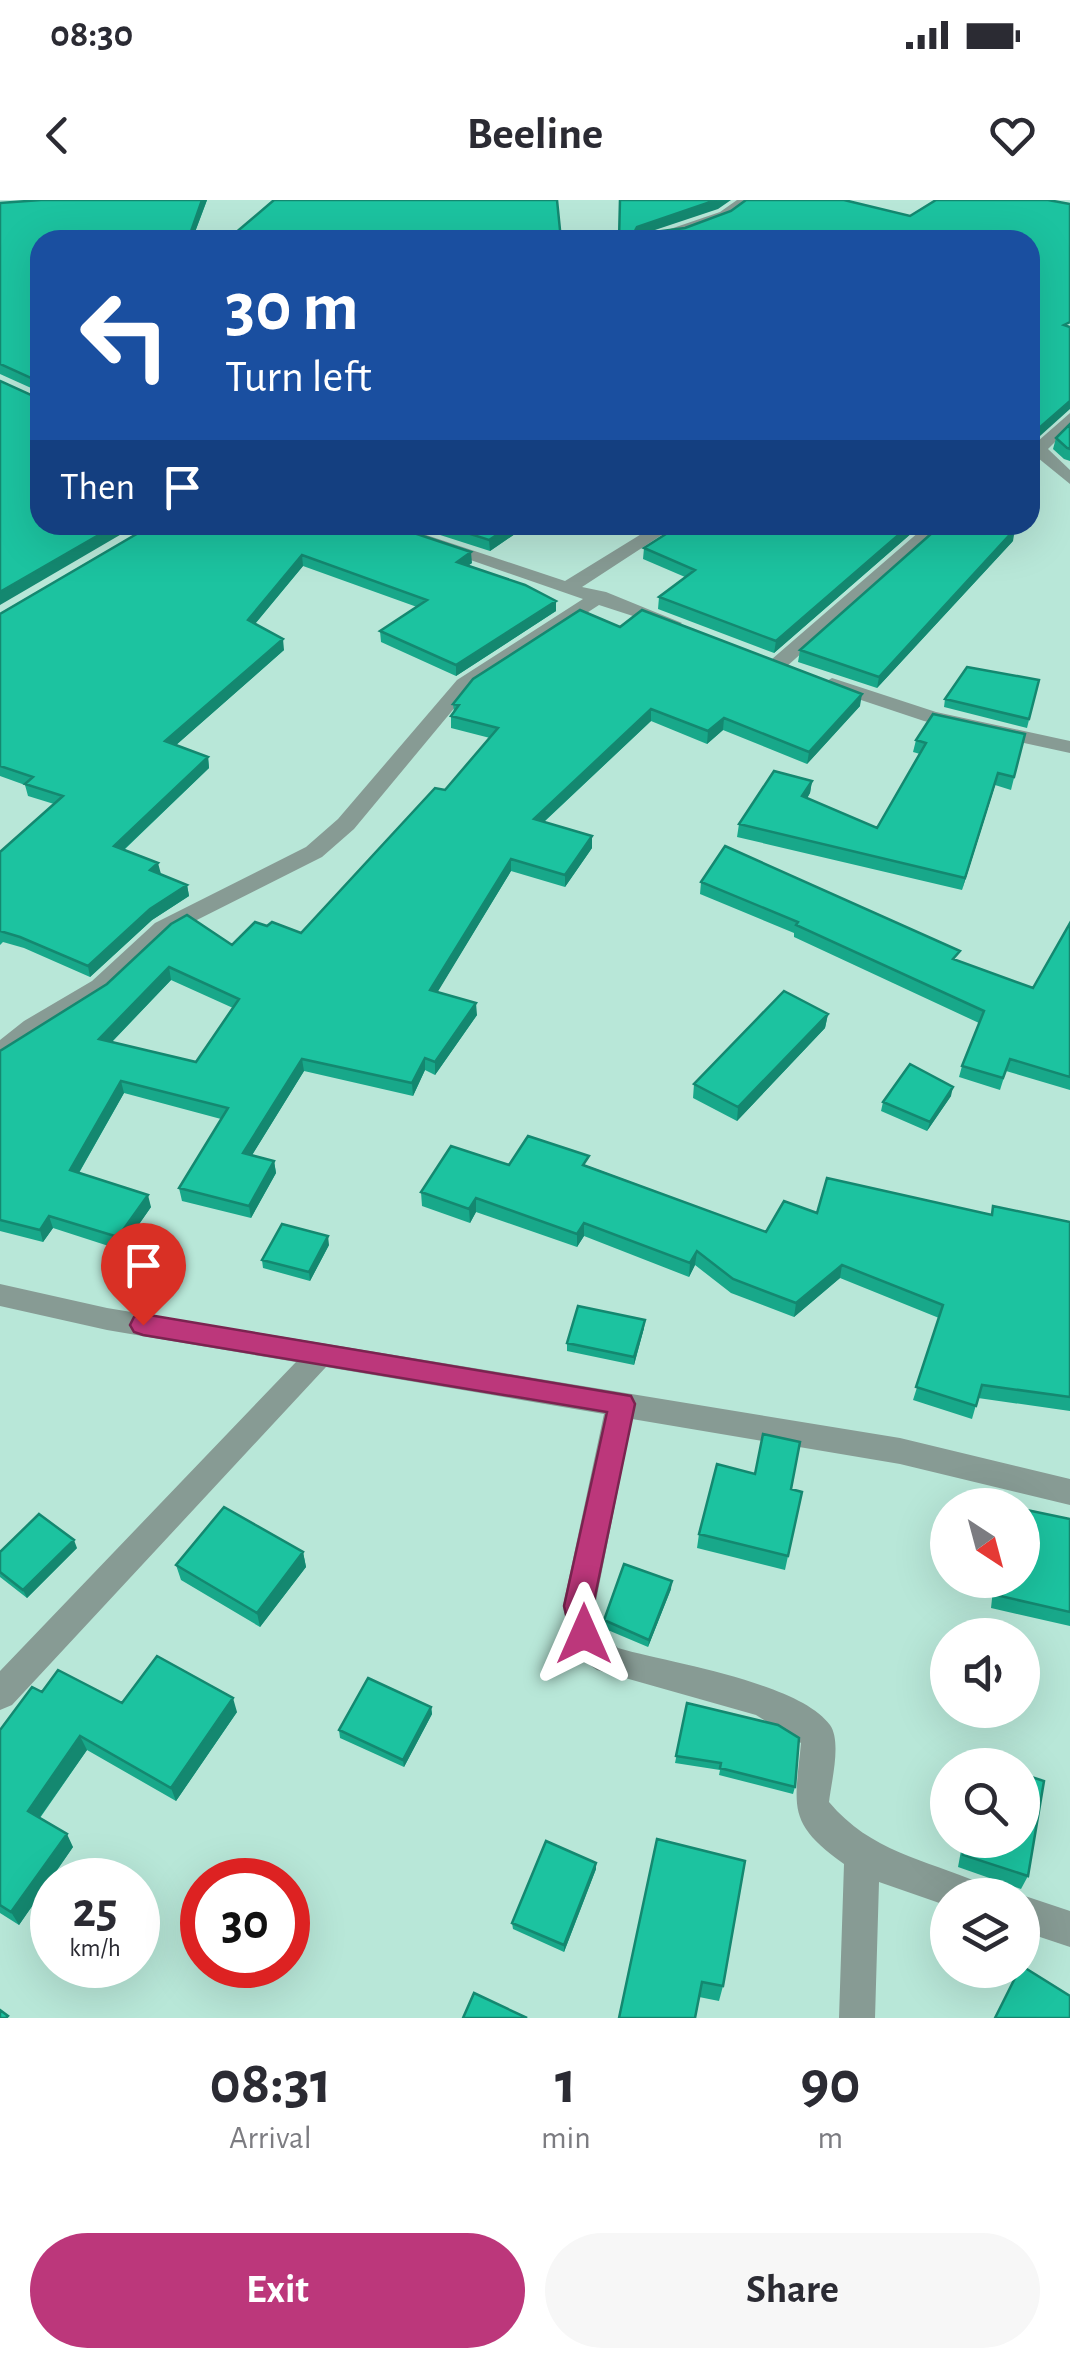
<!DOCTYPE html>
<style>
body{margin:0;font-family:"Alegreya Sans",sans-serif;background:#f7f7f7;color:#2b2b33;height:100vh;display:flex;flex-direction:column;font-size:38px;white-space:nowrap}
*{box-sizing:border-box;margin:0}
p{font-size:32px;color:#7c7c81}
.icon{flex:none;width:55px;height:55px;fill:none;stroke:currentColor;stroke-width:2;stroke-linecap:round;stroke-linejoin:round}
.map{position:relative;height:1818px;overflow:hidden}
.panel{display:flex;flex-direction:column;background:#fff;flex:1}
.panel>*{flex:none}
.hud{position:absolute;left:30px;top:30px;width:1010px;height:305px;border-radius:30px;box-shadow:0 10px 40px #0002;background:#1a4fa0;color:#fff;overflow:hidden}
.needle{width:65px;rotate:144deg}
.fabs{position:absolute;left:930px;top:1288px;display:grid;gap:20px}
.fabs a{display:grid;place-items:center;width:110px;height:110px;border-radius:50%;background:#fff;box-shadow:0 10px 40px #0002;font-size:50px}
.speed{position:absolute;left:30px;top:1658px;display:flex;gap:20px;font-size:50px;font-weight:700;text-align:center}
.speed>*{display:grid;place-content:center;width:130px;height:130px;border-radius:50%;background:#fff;box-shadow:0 10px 40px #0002;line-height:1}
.speed small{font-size:25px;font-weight:400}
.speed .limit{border:15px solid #d22;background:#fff;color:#111}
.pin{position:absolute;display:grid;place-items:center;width:85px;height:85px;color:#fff;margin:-102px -42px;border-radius:50% 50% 50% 0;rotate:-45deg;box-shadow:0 0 10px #0007}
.pin .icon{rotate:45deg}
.me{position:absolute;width:110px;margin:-55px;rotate:0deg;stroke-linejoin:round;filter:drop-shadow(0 0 8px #0008)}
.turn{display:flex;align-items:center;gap:35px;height:210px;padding:0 30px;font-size:45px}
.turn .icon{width:130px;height:130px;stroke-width:2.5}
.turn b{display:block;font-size:70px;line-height:85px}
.then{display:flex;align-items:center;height:95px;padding:0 30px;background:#0003;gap:20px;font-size:38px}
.eta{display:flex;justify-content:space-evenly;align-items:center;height:170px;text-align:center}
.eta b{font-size:60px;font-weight:700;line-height:70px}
.button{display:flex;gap:20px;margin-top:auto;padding:20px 30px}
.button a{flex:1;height:115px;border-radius:60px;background:#bc377b;color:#fff;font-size:40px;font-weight:700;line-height:115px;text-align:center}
.button a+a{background:#f7f7f7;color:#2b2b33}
.status{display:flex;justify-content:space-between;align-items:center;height:70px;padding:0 50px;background:#fff;direction:ltr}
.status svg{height:28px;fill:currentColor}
header{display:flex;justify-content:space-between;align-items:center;height:130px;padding:0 30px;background:#fff;font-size:45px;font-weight:700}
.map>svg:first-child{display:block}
</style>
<div class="status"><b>08:30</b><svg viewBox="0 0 49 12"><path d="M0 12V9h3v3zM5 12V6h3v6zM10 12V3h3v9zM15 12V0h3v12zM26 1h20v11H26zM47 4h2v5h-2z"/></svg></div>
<header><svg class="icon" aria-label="back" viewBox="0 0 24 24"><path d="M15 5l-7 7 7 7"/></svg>Beeline<svg class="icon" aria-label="heart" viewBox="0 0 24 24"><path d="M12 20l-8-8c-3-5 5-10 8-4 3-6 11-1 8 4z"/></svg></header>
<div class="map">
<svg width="1070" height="1818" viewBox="0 0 1070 1818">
<rect width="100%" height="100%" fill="#b8e7d8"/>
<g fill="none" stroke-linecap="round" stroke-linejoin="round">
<path fill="#879b94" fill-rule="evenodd" d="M737,0h16c-28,26 -78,40 -115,40l82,-28z
M1070,213v14l-22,22 22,21v14l-32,-26 -8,4v-14z
M370,325h26l169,56 91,-56h21l-95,62 24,5 76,31 -9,6 -74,-24 -128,83 -117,141 -32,28 -151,76 -63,60 -108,69v-22l24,-19 68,-40 63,-58 151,-76 32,-28 119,-139 126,-81z
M927,325h19l-160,142h-14v-8z
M832,478l104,34 134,29v12l-146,-32 -99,-33 -3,-4z
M0,1084l107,24 793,130 170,41v26l-170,-41 -268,-45 -37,187 5,24 18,18c51,15 181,34 212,77 12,17 1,58 -1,77 42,50 95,57 151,81l6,12h-38v11l-69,-24 -4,136h-36l5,-154c-58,-41 -49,-57 -43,-121l-45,-28 -159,-45c-22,-14 -30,-39 -34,-64l41,-192 -278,-47 -314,338 -12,5v-39l296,-309 -189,-32 -107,-24z
M1022,1695l48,16v36l-48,-16z"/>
</g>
<path fill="#18a88a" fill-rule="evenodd" d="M41,0h166l-15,40 -152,152 -40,-18v-171z
M1070,224v37l-6,-2 -11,-10 3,-11z
M152,325l320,38 -4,2 88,36v10l-100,65 -75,-34 -1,-11 37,-24 -114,-41 -48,58 29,26 -108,95 32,12 1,11 -85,82 37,24 26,11 2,11 -37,24 -62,57 -66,-29 -21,-6 -3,3v-93l54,-48 -26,-8 -3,-11 -25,-9v-162z
M409,325h119l-38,26z
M680,325h241l-147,128 -116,-44 1,-12 26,-20 -42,-18 1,-11z
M1013,341l-136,147 -79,-26 2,-12z
M620,427l240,79 -53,58 -84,-34 -16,14 -56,-23 -107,101 48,14v12l-27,39 -54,-16 -74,121 40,23 -42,60 -10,-5 -12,26 -109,-25 -52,84 22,6 2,12 -25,45 -69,-17 -3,-13 42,-69 -97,-26 -45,80 72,34 -30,43 -68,-22 -10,14 -43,-11v-180l107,-67 125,-39 35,-19 34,7 144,-143 45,-52 -39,-10v-12l3,-4 -1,-8zM171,780l62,28 -37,54 -84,-20z
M1039,480l-12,48 -83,-21 1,-8z
M1025,534l-14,56 -16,-5 -33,105 -225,-53 2,-13 73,-43 -2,12 -3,5 70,30 43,-74 -7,-2 3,-12z
M701,682l257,79 75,27 37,-65v167l-64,-19 -6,19 -41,-13 3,-11 17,-43 -185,-86v-4l-94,-39z
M828,814l-3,14 -88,93 -44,-23 1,-14z
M951,896l-24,35 -46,-20 2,-9z
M509,965l79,1 178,66 51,-19 174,2 2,-9 77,16v189l-92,-13 -6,21 -59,-19 26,-82 -99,-40 -46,39 -63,-24 -36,-28 -6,12 -105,-41 -7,11 -101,-35 -6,11 -48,-17 -1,-14z
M329,1045l-19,36 -47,-13 -1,-8z
M644,1128l-10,37 -67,-14v-8z
M802,1292l-17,78 -88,-22 2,-14z
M1070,1319v107l-79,-18 3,-28h28z
M77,1348l-50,50 -27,-21v-25z
M303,1352l3,15 -46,60 -79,-47 -5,-15z
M671,1389l-23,58 -45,-19 1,-8z
M42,1492l80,11 115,9 -61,89 -89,-51 -47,68 33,29 -54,78 -19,-12v-183z
M687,1503l108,84 -2,7 -74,-19 1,-5 -45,-7z
M431,1507l1,7 -28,53 -64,-29 -1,-8z
M657,1639l66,147 -4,15 -20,-4z
M963,1640h59l6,36 -7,13 -63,-22z
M596,1663v6l-32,83 -51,-23 -1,-6z"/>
<path fill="#148870" d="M202,0h5l-15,40h-4z
M716,0h15l-13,9 -81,27 -2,-5 2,-4z
M1070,201v8l-40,36v-9z
M116,325h21l-137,80v-13z
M512,325h16l-38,26 -1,-11z
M910,325h11l-147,128 2,-12z
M1015,329l-2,12 -136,147 2,-11z
M471,352l1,11 -14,10 -1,-11z
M302,355l1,11 -54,65 -1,-11z
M556,401v10l-100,65v-11z
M283,439l1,11 -117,103 -2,-12z
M862,494l-2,12 -53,58 2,-12z
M651,509v12l-117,110v-12z
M724,518l-1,12 -16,14 1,-13z
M208,557l1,11 -93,89 -2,-11z
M998,573l-3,12 -33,105 3,-12z
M812,581l-2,12 -9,16 1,-13z
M592,636v12l-27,39v-12z
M511,659v12l-80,132 -1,-13z
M158,663l3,11 -11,-4z
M187,685l2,11 -37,24 -62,57 -2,-11 62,-57z
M169,767l2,13 -68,71 -4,-12z
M476,803l1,12 -42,60v-13z
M828,814l-3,14 -88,93 1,-14z
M425,858v12l-12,26 -1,-13z
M302,859l2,12 -58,94 -3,-12z
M121,881l3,12 -51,90 -3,-13z
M953,887l-2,9 -24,35 3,-9z
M274,961l2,12 -25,45 -2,-12z
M148,995l3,12 -30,43 -3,-13z
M476,998v14l-6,11 -1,-14z
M49,1016l4,12 -10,14 -3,-12z
M584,1023v13l-7,11v-13z
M328,1036l1,9 -19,36 -1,-9z
M697,1051l-2,14 -6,12 1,-14z
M842,1065l-2,13 -46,39 2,-14z
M645,1120l-1,8 -10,37v-8z
M74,1340l3,8 -50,50 -4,-8z
M303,1352l3,15 -46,60 -3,-14z
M672,1381l-1,8 -23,58 1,-7z
M233,1498l4,14 -61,89 -5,-13z
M431,1507l1,7 -28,53 -1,-7z
M80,1536l7,14 -52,74 -7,-13z
M67,1634l6,13 -54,78 -8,-13z
M596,1663v6l-32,83v-7z"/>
<path fill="#1cc3a0" stroke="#148870" stroke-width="2.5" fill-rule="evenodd" d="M41,0h161l-14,40h-148v149v-7l-40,-18v-161z
M274,0h283l4,40h-334z
M620,0h96l-79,27 -2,4 4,3 46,-6 46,-17 15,-11h98l66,16 26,-16h112l22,4v118l-6,3 6,2v74l-40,35v-196h-411z
M0,181l40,18v126h76l-116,67z
M1070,224v25l-3,-1 -11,-10z
M152,325h238l81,27 -14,10 68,23 31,16 -100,64 -76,-34 47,-31 -125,-45 -54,65 35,19 -118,102 43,16 -94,89 44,17 -8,7 37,15 -37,24 -62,57 -68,-29 -20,-6v-79l63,-56 -38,-12 8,-7 -33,-11v-152z
M442,325h70l-23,15z
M680,325h230l-134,116 -117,-44 36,-27 -51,-22z
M941,325h61l13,4 -136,148 -79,-27z
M580,410l40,17 22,-17 220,84 -53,58 -85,-34 -16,13 -57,-22 -117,110 58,17 -27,39 -54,-16 -81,131 46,13 -41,59 -10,-4 -13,25 -110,-24 -59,94 31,8 -25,45 -70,-18 49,-80 -107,-27 -51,89 78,25 -30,42 -69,-21 -9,14 -40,-10v-169l107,-67 64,-60 16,-9 45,30 23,-23 12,4 5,-4 29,11 134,-145 10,2 53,-62 -47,-12 8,-11 -6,-1 20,-25zM169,767l70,32 -43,63 -97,-23z
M967,467l72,13 -10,39 -84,-20z
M933,514l92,20 -11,43 -16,-4 -33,105 -226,-54 35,-53 38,10 -10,15 75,32 49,-85 -10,-3z
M725,646l235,105 -7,8 80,29 37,-65v154l-60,-18 -7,19 -41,-12 22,-55 -188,-86 2,-3 -97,-40z
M784,791l44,23 -90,93 -44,-23z
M910,864l43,23 -23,35 -47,-20z
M528,936l61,20 -6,9 183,67 18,-31 33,12 10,-35 165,37 1,-9 77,16v175l-88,-12 -6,21 -60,-19 27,-82 -101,-40 -46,38 -63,-24 -36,-28 -7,12 -106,-40 -7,11 -101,-36 -7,11 -48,-17 30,-46 58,19z
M282,1024l46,12 -19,36 -47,-12z
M578,1106l67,14 -11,37 -67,-14z
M763,1234l37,8 -9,47 11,3 -14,64 -89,-22 18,-70 38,10z
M224,1307l79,45 -46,61 -81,-48z
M1022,1309l48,10v93l-74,-17 2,-15h24z
M39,1314l35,26 -51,50 -23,-18v-20z
M624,1364l48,17 -23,59 -45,-20z
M157,1456l76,42 -62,90 -91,-52 -52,75 39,23 -56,78 -11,-7v-175l32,-43 10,5 16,-22 64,33z
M368,1478l63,29 -28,53 -64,-30z
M687,1503l91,22 21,13 -4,49 -75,-19 1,-5 -45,-7z
M1022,1574l22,7 -16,95 -65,-21 3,-15h56z
M657,1639l88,22 -22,125 -21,-4 -7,36h-76z
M546,1641l50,22 -32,82 -52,-22z
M1022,1766l48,30v22h-75l24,-48h3z
M474,1793l53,25h-64z
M0,1810l8,6 -2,2h-6z"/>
<path fill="#bc377b" stroke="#7a2450" stroke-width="2.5" d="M143,1114l488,82 4,8 -42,202 5,28 -4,9 -10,4 -11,-4 -9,-37 43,-194 -464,-77 -9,-3 -4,-7 4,-8z"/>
</svg>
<div class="fabs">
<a><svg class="needle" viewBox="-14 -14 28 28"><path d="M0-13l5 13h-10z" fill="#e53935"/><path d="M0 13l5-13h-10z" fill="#7c7c81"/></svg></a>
<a><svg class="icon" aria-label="sound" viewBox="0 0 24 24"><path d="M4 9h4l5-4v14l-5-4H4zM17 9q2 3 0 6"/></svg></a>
<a><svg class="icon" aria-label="search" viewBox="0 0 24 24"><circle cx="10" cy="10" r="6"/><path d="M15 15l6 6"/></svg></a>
<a><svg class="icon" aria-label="layers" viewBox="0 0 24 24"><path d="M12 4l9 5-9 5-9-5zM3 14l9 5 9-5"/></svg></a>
</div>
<div class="speed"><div>25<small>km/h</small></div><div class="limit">30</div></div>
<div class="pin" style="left:143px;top:1125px;background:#d93025"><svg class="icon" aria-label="arrive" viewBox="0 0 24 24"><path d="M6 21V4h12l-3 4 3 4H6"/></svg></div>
<svg class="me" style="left:584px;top:1434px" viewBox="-20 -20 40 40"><path d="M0-17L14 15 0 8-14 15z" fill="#bc377b" stroke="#fff" stroke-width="4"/></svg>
<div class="hud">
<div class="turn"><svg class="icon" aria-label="left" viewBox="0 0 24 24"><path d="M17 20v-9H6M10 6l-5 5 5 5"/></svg><div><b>30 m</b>Turn left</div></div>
<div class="then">Then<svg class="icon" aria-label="arrive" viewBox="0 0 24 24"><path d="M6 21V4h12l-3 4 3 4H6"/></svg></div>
</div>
</div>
<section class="panel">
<div class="eta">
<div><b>08:31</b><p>Arrival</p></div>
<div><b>1</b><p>min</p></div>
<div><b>90</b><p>m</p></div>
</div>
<div class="button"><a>Exit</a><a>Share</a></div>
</section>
